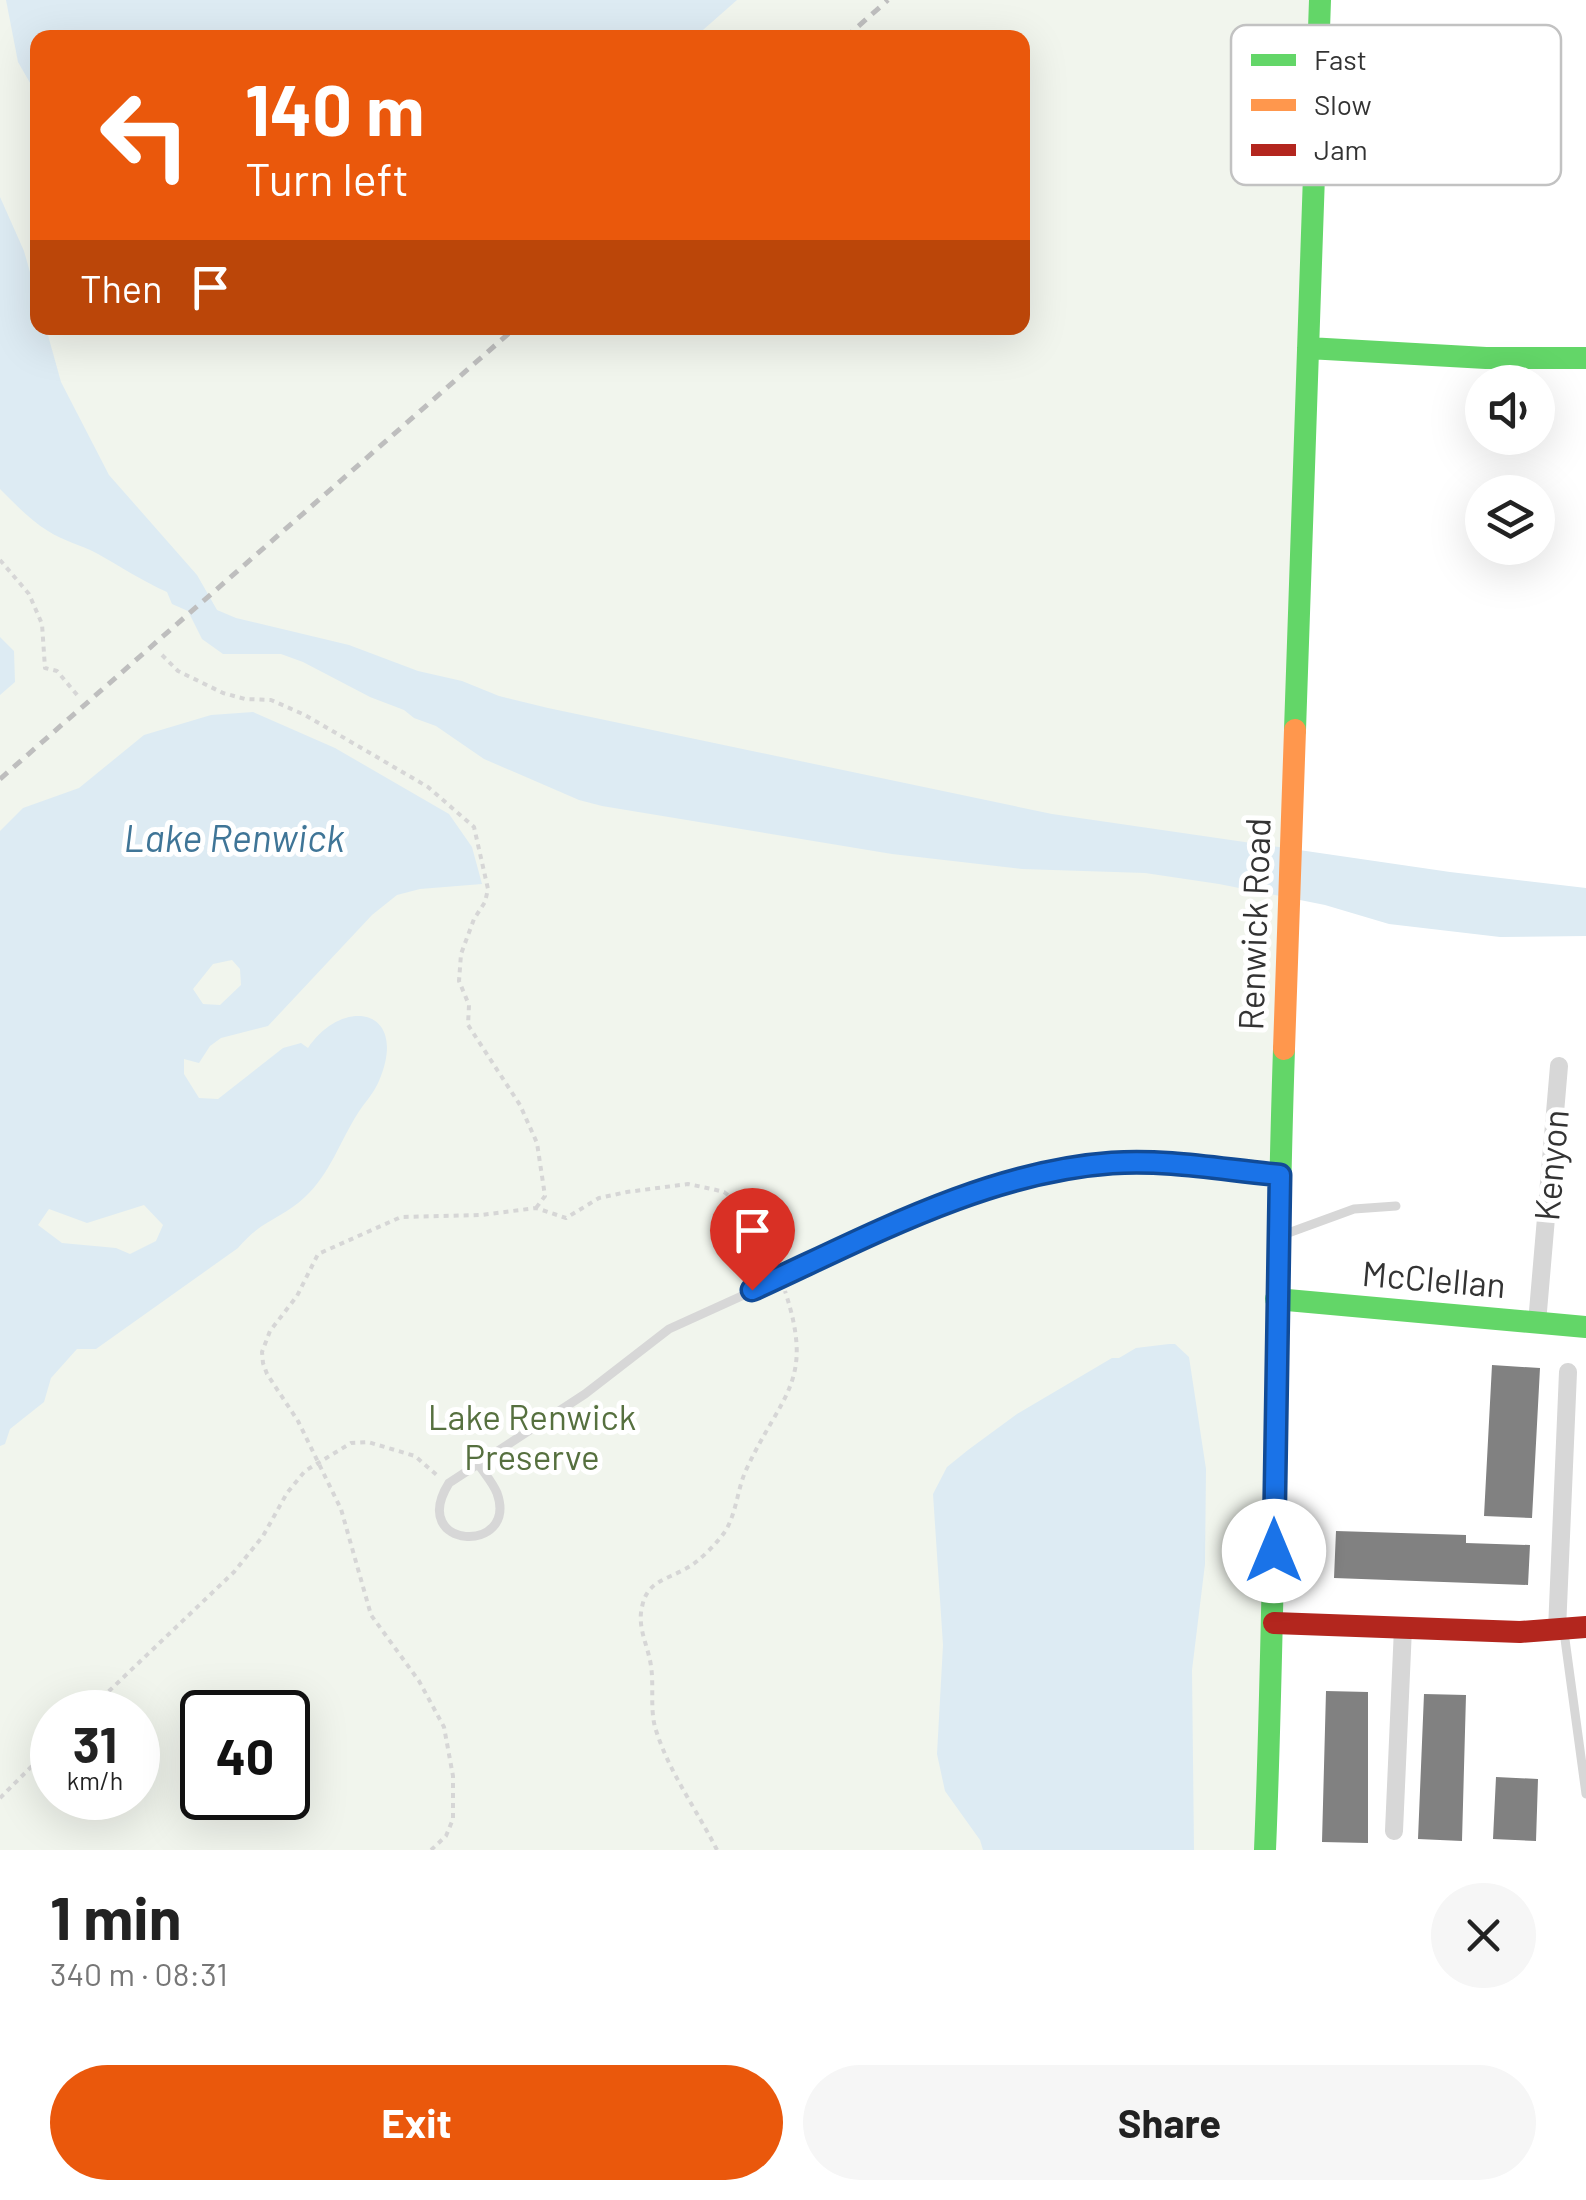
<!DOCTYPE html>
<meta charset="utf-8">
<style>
body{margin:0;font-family:Barlow,sans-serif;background:#f6f6f6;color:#222;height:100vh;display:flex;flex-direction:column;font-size:38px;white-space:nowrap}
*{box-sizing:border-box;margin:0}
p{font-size:32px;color:#767676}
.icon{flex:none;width:55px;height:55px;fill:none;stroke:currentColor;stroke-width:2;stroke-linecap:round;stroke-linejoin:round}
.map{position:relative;height:1850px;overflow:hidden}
.details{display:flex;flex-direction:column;background:#fff;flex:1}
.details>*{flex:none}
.top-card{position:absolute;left:30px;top:30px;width:1000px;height:305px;border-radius:20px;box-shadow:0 10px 40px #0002;background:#ea580c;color:#fff;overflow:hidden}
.buttons{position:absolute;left:1465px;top:365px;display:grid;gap:20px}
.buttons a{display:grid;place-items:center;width:90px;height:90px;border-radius:50%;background:#fff;box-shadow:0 10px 40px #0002;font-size:50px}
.speed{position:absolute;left:30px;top:1690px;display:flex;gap:20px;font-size:50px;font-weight:700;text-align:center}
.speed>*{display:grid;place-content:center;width:130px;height:130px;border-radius:50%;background:#fff;box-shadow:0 10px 40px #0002;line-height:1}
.speed small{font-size:25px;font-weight:400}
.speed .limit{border:5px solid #111;border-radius:15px;background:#fff;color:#111}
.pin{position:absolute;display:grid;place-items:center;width:85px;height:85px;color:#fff;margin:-102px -42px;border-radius:50% 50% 50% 0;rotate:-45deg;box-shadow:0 0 10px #0007}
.pin .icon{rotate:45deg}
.me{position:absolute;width:110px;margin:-55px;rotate:0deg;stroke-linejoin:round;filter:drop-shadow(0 0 8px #0008)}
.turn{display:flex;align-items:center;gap:35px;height:210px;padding:0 50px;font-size:45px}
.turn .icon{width:130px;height:130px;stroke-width:2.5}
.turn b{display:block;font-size:70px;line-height:85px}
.then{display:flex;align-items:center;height:95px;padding:0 50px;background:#0003;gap:20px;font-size:38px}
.round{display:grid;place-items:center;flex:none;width:105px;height:105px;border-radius:52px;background:#f6f6f6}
.overview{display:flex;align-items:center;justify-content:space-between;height:170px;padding:0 50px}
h1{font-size:60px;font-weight:700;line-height:75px}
.button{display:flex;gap:20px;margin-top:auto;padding:20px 50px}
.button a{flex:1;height:115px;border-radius:60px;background:#ea580c;color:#fff;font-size:40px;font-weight:700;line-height:115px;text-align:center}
.button a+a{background:#f6f6f6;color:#222}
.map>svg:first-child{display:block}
</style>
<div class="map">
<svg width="1586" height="1850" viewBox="0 0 1586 1850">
<rect width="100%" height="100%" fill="#fff"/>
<path fill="#f1f5ed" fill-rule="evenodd" d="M0,0h1321l-65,1850h-1256zM38,38h984v290h-984zM52,1712h86v86h-86zM202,1712h86v86h-86z"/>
<path fill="#ddebf3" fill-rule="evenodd" d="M6,0h731l-42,37 -657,1 -1,57 -19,-33z
M0,197l24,54 13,46 1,31h8l15,54 48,93 88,100 20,35 19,8 113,27 69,26 44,10 37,15 49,12 504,106 398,58 136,16v48l-86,1 -111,-13 -64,-19 -106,-21 -74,-11 -123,-4 -130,-15 -290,-48 -23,-6 -95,-41 -48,-33 -22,-8 -10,-8 -34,-13 -67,-35 -22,-8h-58l-21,-15 -14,-28 -16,-7 -5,-12c-25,-11 -47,-26 -69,-38 -16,-9 -35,-13 -50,-23 -18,-11 -33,-27 -48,-42z
M0,637l14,14 1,31 -15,13z
M253,712l82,36 114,66 23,33 10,37 -62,5 -23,6 -25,20 -104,111 -47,12 -11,8 -11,17 -15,-4v15l15,24 19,1 65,-51 18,-5 7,5c35,-52 102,-40 71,33 -5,12 -14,21 -21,32 -18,28 -28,61 -53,84 -23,22 -43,22 -67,51l-142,101h-19l-26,29 -7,24 -34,27 -5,15 -5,2v-615l23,-23 56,-20 65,-53 67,-20zM232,960l8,9 1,16 -21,20 -17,-1 -10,-15 20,-25zM144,1205l19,20 -7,16 -26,13 -14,-6 -54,-5 -24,-18 11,-16 38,14z
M1169,1344h6l14,13 17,112 -1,95 -13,106 2,180h-211l-3,-10 -35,-49 -8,-37 6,-109 -10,-151 14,-27 21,-17 49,-36 95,-56h7l17,-10z"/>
<path fill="#818181" d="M1492,1365l48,3 -8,150 -48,-2z
M1336,1531l130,4v8l64,2 -2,40 -194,-7z
M1326,1691l42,1v151l-46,-1z
M1424,1694l42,1 -4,146 -44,-2z
M1496,1777l42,2 -2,62 -43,-2z"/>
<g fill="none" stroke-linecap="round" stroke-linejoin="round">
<path stroke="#d6d6d6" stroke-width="4" stroke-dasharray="5 5" stroke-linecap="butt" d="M0,560l29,34 13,30 3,44 12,3 21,25
M162,655l16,16 45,22 22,6 26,1 34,15 123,72 46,40 14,62 -3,13 -11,17 -13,35 -2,27 10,24 -1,20 52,80 17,38 8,53 -9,12
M87,1712l147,-140 29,-36 24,-43 18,-22 46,-28 17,-1 47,14 24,21
M0,1798l52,-52
M431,1850l15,-14 7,-17v-43l-9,-49 -25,-46 -48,-66 -30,-106 -43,-88 -31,-47 -4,-11 -1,-11 8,-21 27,-35 21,-42 83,-37 80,-2 55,-7 30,10 33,-20 28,-6 61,-8 24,5 12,3 13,10 39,66
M717,1850c-20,-40 -49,-79 -62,-123 -5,-19 -1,-41 -4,-61 -3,-21 -14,-38 -9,-59 5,-26 24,-27 43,-38 13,-6 31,-25 39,-36 13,-19 13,-45 23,-65 35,-75 68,-86 38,-177"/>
<path stroke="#d7d7d7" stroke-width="9" d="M1280,1236l74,-27 42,-3
M479,1465c6,9 14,18 18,28 22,62 -90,57 -48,-10l136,-89 84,-65 275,-125 73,-25 97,-16 59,1 104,11
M1564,1632l22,162"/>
<path stroke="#d7d7d7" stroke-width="18" d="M1537,1323l22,-257
M1557,1630l11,-258
M1394,1831l9,-203"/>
<path stroke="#63d668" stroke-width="22" d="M1308,348l178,10h100
M1295,730l25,-730
M1276,1299l310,28
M1265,1850c11,-267 10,-534 19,-801"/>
<path stroke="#ff974d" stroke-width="22" d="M1284,1049l11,-319"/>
<path stroke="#b3261e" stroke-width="22" d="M1274,1623l246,9 66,-5"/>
<path stroke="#bebebe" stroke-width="5" stroke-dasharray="10 8" stroke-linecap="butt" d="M845,38l43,-38
M0,779l515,-451"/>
</g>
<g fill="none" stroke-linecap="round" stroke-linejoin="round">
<defs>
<path id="route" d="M752,1290c114,-52 233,-118 360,-127 55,-4 112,7 168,12l-6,376"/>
</defs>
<use href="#route" stroke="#114b97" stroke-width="25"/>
<use href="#route" stroke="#1a73e8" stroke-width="18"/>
</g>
<g text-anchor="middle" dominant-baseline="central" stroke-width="10" stroke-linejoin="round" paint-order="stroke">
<g font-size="35" fill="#333" stroke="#fff">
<text transform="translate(1253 924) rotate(-88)">Renwick Road</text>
<text transform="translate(1550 1165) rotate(-85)">Kenyon</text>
<text transform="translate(1434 1278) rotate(5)">McClellan</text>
</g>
<g font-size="35" fill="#56703f" stroke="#fff">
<text x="532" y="1416">Lake Renwick<tspan x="532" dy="40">Preserve</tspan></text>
</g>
<g font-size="38" font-style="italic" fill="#3f7597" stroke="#fff">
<text x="234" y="837">Lake Renwick</text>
</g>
</g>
<rect x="1231" y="25" width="330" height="160" rx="15" fill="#fff" stroke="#c2c2c2" stroke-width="2.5"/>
<rect x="1251" y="54" width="45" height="12" fill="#63d668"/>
<rect x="1251" y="99" width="45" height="12" fill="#ff974d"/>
<rect x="1251" y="144" width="45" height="12" fill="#b3261e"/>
<g font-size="28" fill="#333">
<text x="1314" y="70">Fast</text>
<text x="1314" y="115">Slow</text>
<text x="1314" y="160">Jam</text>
</g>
</svg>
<div class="buttons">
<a><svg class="icon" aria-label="sound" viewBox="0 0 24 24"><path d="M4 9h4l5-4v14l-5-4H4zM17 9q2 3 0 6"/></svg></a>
<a><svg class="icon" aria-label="layers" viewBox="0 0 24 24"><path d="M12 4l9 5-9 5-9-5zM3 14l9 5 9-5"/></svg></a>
</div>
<div class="speed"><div>31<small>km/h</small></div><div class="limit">40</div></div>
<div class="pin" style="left:752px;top:1290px;background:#d93025"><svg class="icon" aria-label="arrive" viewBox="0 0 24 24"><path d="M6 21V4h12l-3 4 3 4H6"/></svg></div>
<svg class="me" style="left:1274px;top:1551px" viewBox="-20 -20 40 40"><circle r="19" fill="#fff"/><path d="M0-13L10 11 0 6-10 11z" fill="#1a73e8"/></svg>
<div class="top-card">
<div class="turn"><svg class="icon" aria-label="left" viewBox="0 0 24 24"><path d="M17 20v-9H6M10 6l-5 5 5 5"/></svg><div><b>140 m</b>Turn left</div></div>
<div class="then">Then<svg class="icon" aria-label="arrive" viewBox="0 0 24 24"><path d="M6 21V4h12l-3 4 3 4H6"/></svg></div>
</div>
</div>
<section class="details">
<div class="overview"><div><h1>1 min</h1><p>340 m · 08:31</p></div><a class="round"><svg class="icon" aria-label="close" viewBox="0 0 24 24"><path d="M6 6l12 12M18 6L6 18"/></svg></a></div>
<div class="button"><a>Exit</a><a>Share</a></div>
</section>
